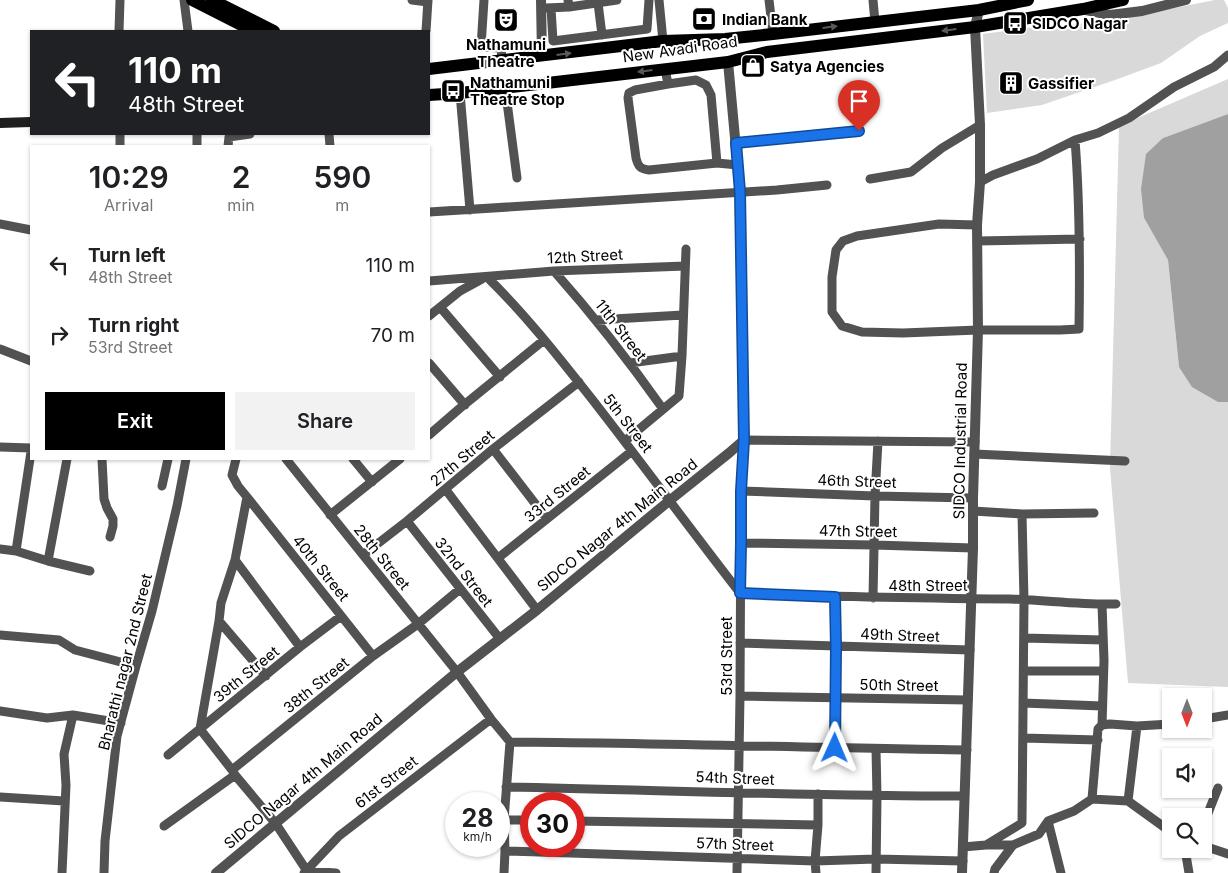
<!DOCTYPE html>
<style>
body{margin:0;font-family:Inter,sans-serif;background:#f2f2f2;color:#202124;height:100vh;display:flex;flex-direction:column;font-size:19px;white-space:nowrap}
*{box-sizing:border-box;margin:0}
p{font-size:16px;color:#757577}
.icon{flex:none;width:28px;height:28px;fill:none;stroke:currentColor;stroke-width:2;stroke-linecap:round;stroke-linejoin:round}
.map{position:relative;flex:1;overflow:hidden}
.side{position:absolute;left:30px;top:145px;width:400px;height:315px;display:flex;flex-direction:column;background:#fff;border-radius:0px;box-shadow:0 1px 4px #0004}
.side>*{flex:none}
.banner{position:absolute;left:30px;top:30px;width:400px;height:105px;border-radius:0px;box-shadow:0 1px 4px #0004;background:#202124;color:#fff;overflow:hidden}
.needle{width:32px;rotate:180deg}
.buttons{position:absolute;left:1162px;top:688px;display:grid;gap:10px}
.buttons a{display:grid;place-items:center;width:50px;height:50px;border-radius:0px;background:#fff;box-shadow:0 1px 4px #0004;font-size:25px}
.speed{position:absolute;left:445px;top:792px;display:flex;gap:10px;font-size:25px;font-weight:700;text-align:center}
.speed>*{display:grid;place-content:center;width:65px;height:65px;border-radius:50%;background:#fff;box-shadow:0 1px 4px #0004;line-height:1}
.speed small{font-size:12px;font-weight:400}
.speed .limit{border:8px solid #d22;background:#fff;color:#111}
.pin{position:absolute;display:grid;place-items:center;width:42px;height:42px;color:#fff;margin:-51px -21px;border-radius:50% 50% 50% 0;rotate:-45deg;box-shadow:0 0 5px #0007}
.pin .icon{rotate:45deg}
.me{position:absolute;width:55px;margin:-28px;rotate:1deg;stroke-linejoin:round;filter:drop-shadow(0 0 4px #0008)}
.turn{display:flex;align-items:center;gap:18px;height:105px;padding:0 15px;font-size:22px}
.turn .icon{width:65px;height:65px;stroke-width:2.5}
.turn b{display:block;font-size:35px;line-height:42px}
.eta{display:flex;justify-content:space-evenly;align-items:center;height:85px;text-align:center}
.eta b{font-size:30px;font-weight:600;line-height:35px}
.button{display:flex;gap:10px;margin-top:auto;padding:10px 15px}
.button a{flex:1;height:58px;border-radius:0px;background:#000;color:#fff;font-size:20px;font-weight:600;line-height:58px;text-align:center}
.button a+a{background:#f2f2f2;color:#202124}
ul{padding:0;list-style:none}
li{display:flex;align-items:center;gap:15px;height:70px;padding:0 15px}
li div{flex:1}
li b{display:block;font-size:19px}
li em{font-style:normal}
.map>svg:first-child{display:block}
</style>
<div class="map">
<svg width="1228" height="873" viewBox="0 0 1228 873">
<rect width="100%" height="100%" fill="#fff"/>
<path fill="#d9d9d9" d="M1215,0h9l4,8v15l-28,13 -39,27 -46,17 -73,25 -55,8 -4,-79 52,-7 69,-5z
M1228,79v35l-65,24 -19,80 24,42 11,107 39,35h10v285l-100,-4 -18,-215 9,-342z"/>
<path fill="#a0a0a0" d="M1228,114v288h-10l-26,-15 -13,-20 -11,-107 -24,-42 -3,-29 5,-35 17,-16z"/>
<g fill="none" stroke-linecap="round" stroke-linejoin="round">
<path stroke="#525252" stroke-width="9" d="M184,0l4,31
M412,0l16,2
M484,0l-3,47 20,1 1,12
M659,0l4,41
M769,0l4,34
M873,0l2,22
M598,3l4,32
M569,7l48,-7
M546,8l23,-1 -1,-7
M551,8l2,33 94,-12 2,-29
M119,31l1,-31
M426,31l2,-31
M665,69l3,15 -33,6 -6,3 -1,5 8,60c2,8 4,11 13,12l68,-7 21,2
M668,84l28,-4 10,5 5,10 6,68
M505,87l12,91
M460,93l10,117
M329,134l1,12
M736,143l123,-12
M120,146v-12
M197,146v-12
M228,146l1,-9 21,-3
M870,179l41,-7 31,-24 38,-23
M980,182l13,-7 44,-16 38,-19 23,-7 31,-15 45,-31 40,-20 14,-12
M429,212l348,-22 50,-5
M0,224l31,6
M977,225l-38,-1 -82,12 -14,5 -7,9 -4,27v35l10,14 20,6 41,1 75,-3h82l19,-1c1,-63 1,-126 -4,-189
M977,241l103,-2
M554,271c39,44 75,90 109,138
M487,277c39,38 74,83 108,126 49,63 96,127 145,190 90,4 180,5 270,6 35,1 71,6 106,5
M429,281l125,-10 131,-5
M440,307l60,70
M429,316l31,-25 22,-12
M596,320l87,-5
M0,349l31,12
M429,363l36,42
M630,363l52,-7
M429,435l30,-26 85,-69
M625,441l54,-45 3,-40 4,-107
M0,447l31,1
M493,449l54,70
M974,454l151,7
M102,459l2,40 3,9 6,11v7l-3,11
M236,459l-4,16 6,11 9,11 -12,63 -14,43 -2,18 -19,108 32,41 3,5 41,49 31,47 29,2
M286,459l171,213 34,47 19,23c152,1 305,6 457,8
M353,459l19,23
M162,486l6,-27
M446,490l91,120
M741,491l134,5 98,2
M247,497l126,159
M973,511l49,3 72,-1
M330,515l70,-56
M407,521l93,118
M741,543l133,2 99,3
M0,549l16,2 32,10 42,10
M16,551l15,-99
M363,555l44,-34 86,-72 86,-67
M498,558l134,-107
M235,560l65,87
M48,561l19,-102
M873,598l2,-102 3,-55
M1102,604l2,57 -2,64
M219,621l47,55
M0,635l59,5 16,10 61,16
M1024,638l79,2
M740,643l230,7
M1024,671h79
M740,696l228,4
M1023,703l79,3
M0,711l47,7 26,-3 48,8
M1204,719l24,-4
M1023,738l75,2
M835,748l1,-101 -1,-50
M168,755l132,-108 41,-31
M232,770l141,-114 45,-32 42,-35
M506,787c152,3 305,9 458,9
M0,797l64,4
M1092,799l6,-70 4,-4 8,-1 27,2 34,-2
M1128,801l9,-75
M504,820h27
M574,821l244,4
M1048,821l13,52
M1204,823l14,-35
M164,826l71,-51
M986,845l36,-22 2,-223 -2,-86
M1204,846l24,8
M963,847l23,-2h27
M1185,849l4,24
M505,851l310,10 61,-2 87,2
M62,873l4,-88 -2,-31 9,-39
M104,873l1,-32 12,-105 19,-70 16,-55 25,-105 9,-47
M304,873l35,-37 152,-117
M504,873l1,-22 -1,-31 6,-78
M737,873l3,-177 1,-205 3,-51 231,2
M816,873l-1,-12 3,-36v-31
M876,873l1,-77 -1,-47
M994,873l1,-4 18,-24 26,-11 9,-13 26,-10 18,-12 36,2 43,31"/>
<path stroke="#525252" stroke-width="10" d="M541,0l1,56
M1086,10l24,5 32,-4 44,-11
M216,873l241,-201 80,-62 132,-109 60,-48 15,-13 -4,-248 -12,-130
M962,873l11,-325v-50l5,-168 -1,-105 3,-43v-57l-5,-98 4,-17"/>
<path stroke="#1f1f1f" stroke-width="10" d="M0,123l31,-1"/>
<path stroke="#000" stroke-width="12" d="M192,0l61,31
M212,0l62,31
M429,69l234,-28 62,-2 48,-5 206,-24 49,-10
M429,95l31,-2 268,-31 39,-10 208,-25 108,-18 40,-9"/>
</g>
<defs><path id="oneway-solid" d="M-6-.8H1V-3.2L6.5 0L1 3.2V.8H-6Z" transform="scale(1.25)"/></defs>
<g fill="#595959">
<use href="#oneway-solid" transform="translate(830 27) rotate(-7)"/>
<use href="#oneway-solid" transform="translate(949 30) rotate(173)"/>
<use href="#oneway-solid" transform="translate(564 54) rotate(-7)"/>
<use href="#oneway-solid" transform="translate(645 71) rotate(173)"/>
</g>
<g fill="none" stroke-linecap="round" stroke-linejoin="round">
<defs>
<path id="route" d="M835,748l1,-101 -1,-50 -95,-4 1,-50v-52l3,-51 -4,-248 -4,-49 123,-12"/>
</defs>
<use href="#route" stroke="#114b97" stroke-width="12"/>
<use href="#route" stroke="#1a73e8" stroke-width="9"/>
</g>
<defs>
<symbol id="bank-square" viewBox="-11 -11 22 22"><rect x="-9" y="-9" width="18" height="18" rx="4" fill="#000" stroke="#fff"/><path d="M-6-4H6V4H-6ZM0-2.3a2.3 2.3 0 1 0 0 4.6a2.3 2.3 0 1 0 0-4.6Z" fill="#fff"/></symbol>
<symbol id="theatre-square" viewBox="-11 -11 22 22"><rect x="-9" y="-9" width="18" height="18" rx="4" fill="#000" stroke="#fff"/><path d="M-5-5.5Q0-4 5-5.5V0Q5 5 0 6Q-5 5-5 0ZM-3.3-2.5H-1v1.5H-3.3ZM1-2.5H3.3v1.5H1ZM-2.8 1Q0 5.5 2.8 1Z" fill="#fff"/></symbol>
<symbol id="bus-square" viewBox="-11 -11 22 22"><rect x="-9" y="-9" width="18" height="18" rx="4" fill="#000" stroke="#fff"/><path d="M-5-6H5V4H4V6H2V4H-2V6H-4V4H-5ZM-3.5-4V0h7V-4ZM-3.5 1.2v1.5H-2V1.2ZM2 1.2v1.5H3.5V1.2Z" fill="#fff"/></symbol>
<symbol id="shop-square" viewBox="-11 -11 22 22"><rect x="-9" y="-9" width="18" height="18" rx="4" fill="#000" stroke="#fff"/><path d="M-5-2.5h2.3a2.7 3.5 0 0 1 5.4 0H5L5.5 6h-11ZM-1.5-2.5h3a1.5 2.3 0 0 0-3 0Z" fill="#fff"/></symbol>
<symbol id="building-square" viewBox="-11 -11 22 22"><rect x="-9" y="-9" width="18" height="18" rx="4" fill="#000" stroke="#fff"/><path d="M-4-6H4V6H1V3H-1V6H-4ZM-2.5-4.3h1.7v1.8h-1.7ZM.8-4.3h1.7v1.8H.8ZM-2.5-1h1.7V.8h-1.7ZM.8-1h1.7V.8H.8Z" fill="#fff"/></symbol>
</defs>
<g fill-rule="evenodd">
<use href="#bank-square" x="690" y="5" width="28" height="28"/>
<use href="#theatre-square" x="492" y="6" width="28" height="28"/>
<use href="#bus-square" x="1001" y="9" width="28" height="28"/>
<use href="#shop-square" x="739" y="52" width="28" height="28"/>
<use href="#building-square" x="997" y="69" width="28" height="28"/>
<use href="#bus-square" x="439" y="77" width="28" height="28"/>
</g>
<g text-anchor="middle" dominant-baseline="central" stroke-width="4" stroke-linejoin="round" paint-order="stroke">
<g font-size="15" font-weight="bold" fill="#000" stroke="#fff" text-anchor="start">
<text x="722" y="19">Indian Bank</text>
<text x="1032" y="23">SIDCO Nagar</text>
<text x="506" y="44" text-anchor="middle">Nathamuni<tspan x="506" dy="17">Theatre</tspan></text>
<text x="770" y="66">Satya Agencies</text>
<text x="470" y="82">Nathamuni<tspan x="470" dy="17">Theatre Stop</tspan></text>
<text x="1028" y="83">Gassifier</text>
</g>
<g font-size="15" fill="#000" stroke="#fff">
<text transform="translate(680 49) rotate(-8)">New Avadi Road</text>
<text transform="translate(585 256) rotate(-3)">12th Street</text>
<text transform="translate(621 330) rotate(52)">11th Street</text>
<text transform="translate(628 423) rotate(52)">5th Street</text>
<text transform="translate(960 441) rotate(-89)">SIDCO Industrial Road</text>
<text transform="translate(462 458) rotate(-40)">27th Street</text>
<text transform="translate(857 481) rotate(2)">46th Street</text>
<text transform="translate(557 494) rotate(-39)">33rd Street</text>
<text transform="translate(617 525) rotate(-39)">SIDCO Nagar 4th Main Road</text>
<text transform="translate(858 531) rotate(1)">47th Street</text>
<text transform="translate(382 557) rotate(51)">28th Street</text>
<text transform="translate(321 568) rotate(51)">40th Street</text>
<text transform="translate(464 572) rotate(52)">32nd Street</text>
<text x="928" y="585">48th Street</text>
<text transform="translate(900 635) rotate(2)">49th Street</text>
<text transform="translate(726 656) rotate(-90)">53rd Street</text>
<text transform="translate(125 662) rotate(-76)">Bharathi nagar 2nd Street</text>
<text transform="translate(246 674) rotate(-39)">39th Street</text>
<text transform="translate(316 685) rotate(-39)">38th Street</text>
<text transform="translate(899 685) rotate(1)">50th Street</text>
<text transform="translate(735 778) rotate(2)">54th Street</text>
<text transform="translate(303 781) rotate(-40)">SIDCO Nagar 4th Main Road</text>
<text transform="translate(386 782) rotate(-38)">61st Street</text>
<text transform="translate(735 844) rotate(2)">57th Street</text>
</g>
</g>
</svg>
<div class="buttons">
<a><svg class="needle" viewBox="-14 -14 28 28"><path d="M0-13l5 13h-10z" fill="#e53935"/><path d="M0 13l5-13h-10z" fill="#757577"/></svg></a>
<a><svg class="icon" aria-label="sound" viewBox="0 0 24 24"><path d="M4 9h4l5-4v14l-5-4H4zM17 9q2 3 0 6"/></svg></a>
<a><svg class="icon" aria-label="search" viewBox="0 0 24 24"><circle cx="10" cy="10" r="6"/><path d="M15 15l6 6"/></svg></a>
</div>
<div class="speed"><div>28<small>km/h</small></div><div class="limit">30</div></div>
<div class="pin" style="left:859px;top:131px;background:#d93025"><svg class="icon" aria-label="arrive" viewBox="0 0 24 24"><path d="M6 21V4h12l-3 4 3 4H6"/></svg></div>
<svg class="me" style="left:835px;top:748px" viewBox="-20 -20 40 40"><path d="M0-17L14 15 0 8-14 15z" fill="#1a73e8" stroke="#fff" stroke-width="4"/></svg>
<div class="banner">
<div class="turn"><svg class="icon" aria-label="left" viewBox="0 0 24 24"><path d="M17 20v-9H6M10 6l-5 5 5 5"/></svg><div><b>110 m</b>48th Street</div></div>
</div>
<section class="side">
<div class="eta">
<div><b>10:29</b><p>Arrival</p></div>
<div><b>2</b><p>min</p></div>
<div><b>590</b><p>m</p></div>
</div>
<ul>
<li><svg class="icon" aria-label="left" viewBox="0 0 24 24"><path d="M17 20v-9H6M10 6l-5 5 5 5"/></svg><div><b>Turn left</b><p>48th Street</p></div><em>110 m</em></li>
<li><svg class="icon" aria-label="right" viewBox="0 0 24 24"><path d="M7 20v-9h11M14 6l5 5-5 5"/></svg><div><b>Turn right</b><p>53rd Street</p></div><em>70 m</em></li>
</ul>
<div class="button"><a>Exit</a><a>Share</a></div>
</section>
</div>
